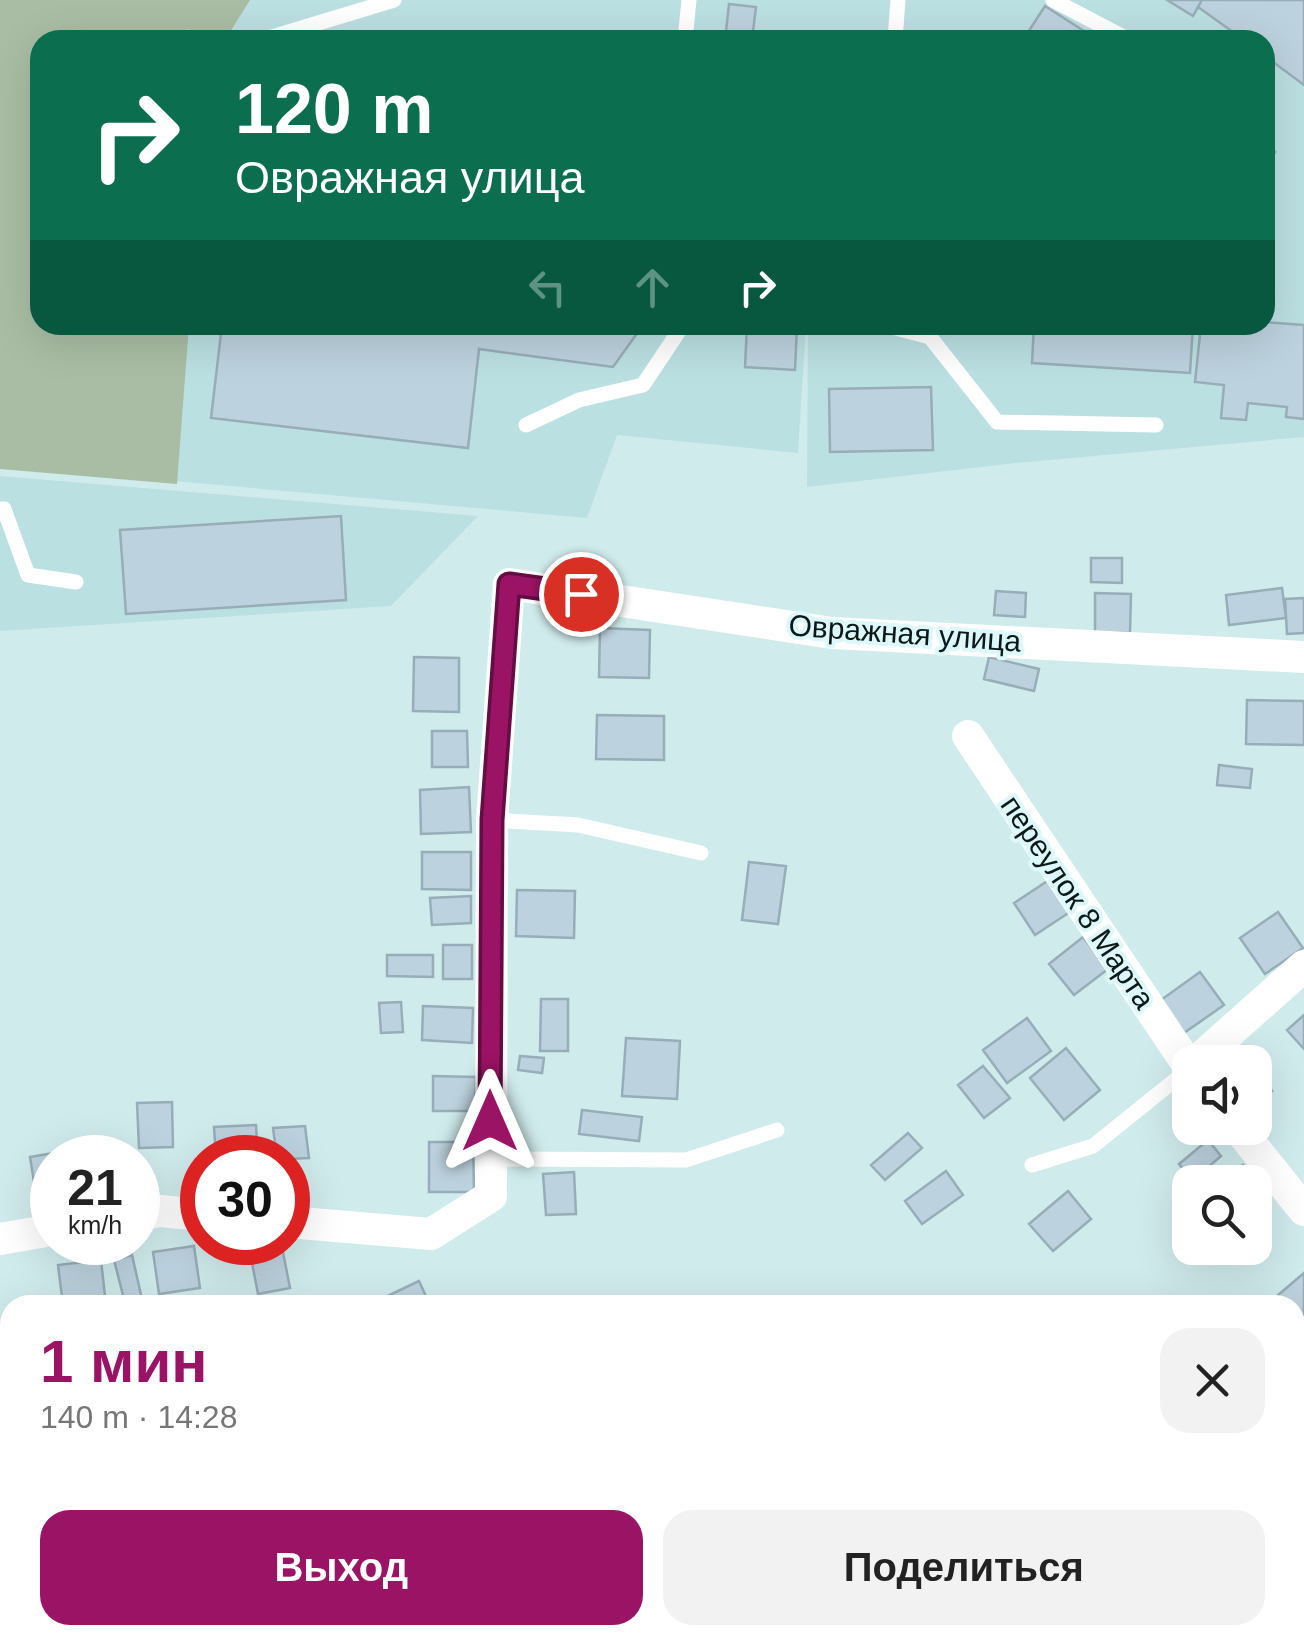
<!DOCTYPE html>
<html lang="ru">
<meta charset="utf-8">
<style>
body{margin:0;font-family:Arial,sans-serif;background:#f2f2f2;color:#222;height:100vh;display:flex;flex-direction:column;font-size:38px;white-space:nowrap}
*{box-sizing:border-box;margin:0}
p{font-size:32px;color:#767676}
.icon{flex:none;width:55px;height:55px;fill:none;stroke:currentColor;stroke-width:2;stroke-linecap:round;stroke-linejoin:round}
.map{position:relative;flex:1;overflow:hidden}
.side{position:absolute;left:0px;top:1295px;width:1305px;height:350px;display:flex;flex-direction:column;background:#fff;border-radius:30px 30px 0 0;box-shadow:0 10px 40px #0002}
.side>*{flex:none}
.guide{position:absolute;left:30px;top:30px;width:1245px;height:305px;border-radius:30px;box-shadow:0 10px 40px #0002;background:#0b6e4f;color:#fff;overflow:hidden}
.buttons{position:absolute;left:1172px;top:1045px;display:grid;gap:20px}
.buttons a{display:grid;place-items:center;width:100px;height:100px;border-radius:20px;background:#fff;box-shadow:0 10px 40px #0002;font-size:50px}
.speed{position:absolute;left:30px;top:1135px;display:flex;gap:20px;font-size:50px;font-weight:700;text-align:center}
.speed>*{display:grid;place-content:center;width:130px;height:130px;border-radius:50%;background:#fff;box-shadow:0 10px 40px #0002;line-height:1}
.speed small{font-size:25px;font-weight:400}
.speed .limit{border:15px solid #d22;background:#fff;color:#111}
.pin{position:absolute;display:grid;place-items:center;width:85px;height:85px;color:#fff;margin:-42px;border:5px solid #fff;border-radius:50%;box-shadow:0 2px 10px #0007}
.me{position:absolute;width:110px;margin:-55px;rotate:0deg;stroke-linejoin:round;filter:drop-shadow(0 0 8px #0008)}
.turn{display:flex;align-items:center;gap:35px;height:210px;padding:0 40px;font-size:45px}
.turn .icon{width:130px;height:130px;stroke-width:2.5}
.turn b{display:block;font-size:70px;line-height:85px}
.lanes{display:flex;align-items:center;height:95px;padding:0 40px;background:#0003;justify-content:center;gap:50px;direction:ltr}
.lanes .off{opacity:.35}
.round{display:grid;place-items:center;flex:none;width:105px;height:105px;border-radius:30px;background:#f2f2f2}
.head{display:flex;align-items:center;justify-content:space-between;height:170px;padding:0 40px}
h1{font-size:60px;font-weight:700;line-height:75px;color:#9b1365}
.button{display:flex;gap:20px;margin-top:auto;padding:20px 40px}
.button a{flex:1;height:115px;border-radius:30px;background:#9b1365;color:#fff;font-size:40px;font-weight:700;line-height:115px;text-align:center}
.button a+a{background:#f2f2f2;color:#222}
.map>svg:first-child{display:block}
</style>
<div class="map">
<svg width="1304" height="1645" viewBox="0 0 1304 1645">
<rect width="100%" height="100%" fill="#d0ebec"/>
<path fill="#bbe0e2" d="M193,0h1111v437l-288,26 -209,24 1,-162h457v-285h-1108z
M68,325h738l-8,128 -181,-18 -30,83 -525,-47z
M0,476l478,40 -87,90 -391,25z"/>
<path fill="#a9bda4" d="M0,0h250l-25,40h-13l-24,-11 -7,11h-141v285h149l-12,159 -177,-15z"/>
<path fill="#bcd2de" stroke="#97adb8" stroke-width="2.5" d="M1167,0h35l-9,16z
M1202,0h102v85l-39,-29v-16h-21l-46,-33z
M729,4l27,3 -4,33h-27z
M1045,6l53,34h-75z
M1265,146l10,6 -10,16z
M1265,322l39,3v94l-18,-2 1,-10 -39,-4 -2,17 -25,-2 3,-33 -29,-3 6,-57h64z
M222,325h421l-30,42 -134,-18 -11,99 -257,-30z
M747,325h50l-2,45 -50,-3z
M1034,325h159l-3,48 -158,-10z
M931,387l2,63 -103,2 -1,-63z
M341,516l5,84 -220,14 -6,-84z
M1091,558h31v25l-31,-1z
M1282,588l4,30 -57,7 -3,-30z
M996,591l30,2 -1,24 -31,-2z
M1095,593l36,1 -1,39 -35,-1z
M1304,598v35l-17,1 -2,-35z
M600,628l50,2 -1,48 -50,-1z
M414,657l45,1v54l-46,-1z
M989,657l50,12 -5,22 -50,-12z
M1247,700l57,1v44l-58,-1z
M597,715l67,1v44l-68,-1z
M432,731h35l1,36h-36z
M1219,765l33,4 -2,19 -33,-3z
M469,787l2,45 -50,2 -1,-44z
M422,852h49v38l-49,-1z
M749,862l37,4 -8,58 -36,-4z
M1049,880l21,32 -35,23 -21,-32z
M517,890l58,1 -1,47 -58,-2z
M471,896v27l-39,2 -2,-27z
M1278,912l25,36 -38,26 -25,-36z
M1083,937l25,32 -34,26 -25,-31z
M443,945h29v34h-29z
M387,955h46v22l-46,-1z
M1200,972l24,33 -40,28 -23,-33z
M541,999h27v52h-28z
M401,1002l2,30 -22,1 -2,-30z
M423,1006l50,2 -1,35 -50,-3z
M1304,1015v34l-17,-19z
M1027,1018l24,33 -44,32 -24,-33z
M626,1038l54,3 -3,58 -55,-3z
M1066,1048l34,42 -36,30 -34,-42z
M1246,1048l9,14h-34z
M520,1056l24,2 -2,15 -24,-3z
M1255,1063l17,28 -17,10z
M983,1066l27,32 -26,20 -26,-33z
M433,1076l43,1 -1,34h-42z
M172,1102l1,45 -34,1 -2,-45z
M582,1110l60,7 -3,24 -60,-7z
M256,1125l2,33h-42l-2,-31z
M305,1126l4,32 -21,1v-1h-11l-4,-30z
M908,1133l14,15 -37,32 -14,-15z
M1208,1140l13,16 -29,25 -13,-17z
M429,1142h44l1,50h-45z
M71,1150l1,8h-20v46l-14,3 -8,-50z
M1243,1165l23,32 -11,8v-23h-36z
M946,1171l17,24 -41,29 -17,-23z
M574,1172l2,42 -30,1 -3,-41z
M1068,1191l23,28 -38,32 -24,-27z
M248,1242h33l9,46 -32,6z
M194,1246l6,42 -41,6 -6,-42z
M132,1255l10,44 -17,4 -11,-43z
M101,1260l5,45h-43l-5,-40z
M1304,1273v50l-2,2 -7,-8v-12h-11l-7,-9z
M419,1281l11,24h-44l-3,-7z
M1304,1446v50l-9,-12v-32z
M9,1477l1,47 -10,1v-46z
M427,1635h11l3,10h-44z
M455,1635h38l3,10h-38z
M497,1635h40l2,10h-39z
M1107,1635h33l7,10h-55z"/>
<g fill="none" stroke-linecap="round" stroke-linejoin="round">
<path stroke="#fff" stroke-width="15" d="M1053,0l76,40
M262,40l132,-40
M685,40l4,-40
M895,40l3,-40
M884,325l46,12 67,85 159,3
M526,425l53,-25 64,-15 40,-60
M0,509h4l24,66 48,7
M492,820l86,5 123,28
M491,1159l195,1 91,-30
M1032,1165l61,-19 97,-78
M1170,1635l9,10"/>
<path stroke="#fff" stroke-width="32" d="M968,736l222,332
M1196,1062l108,-96
M1238,1128l66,82
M138,1215l22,-4 42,4
M288,1222l143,12 60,-38 1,-376 17,-236 323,49 472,24
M0,1239l52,-9"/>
<path stroke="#fff" stroke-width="45" d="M1297,1645l7,-6"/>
</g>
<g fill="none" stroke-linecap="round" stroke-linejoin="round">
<defs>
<path id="route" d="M490,1121l2,-301 17,-236 72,10"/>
</defs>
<use href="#route" stroke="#650c42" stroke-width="25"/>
<use href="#route" stroke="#9b1365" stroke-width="18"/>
</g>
<g text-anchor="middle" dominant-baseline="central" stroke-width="8" stroke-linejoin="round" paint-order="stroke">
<g font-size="30" fill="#0e1818" stroke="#ddf8fa">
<text transform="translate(905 633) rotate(4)">Овражная улица</text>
<text transform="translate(1078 902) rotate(56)">переулок 8 Марта</text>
</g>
</g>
</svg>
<div class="buttons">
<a><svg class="icon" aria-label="sound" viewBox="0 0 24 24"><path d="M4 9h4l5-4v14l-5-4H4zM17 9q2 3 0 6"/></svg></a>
<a><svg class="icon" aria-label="search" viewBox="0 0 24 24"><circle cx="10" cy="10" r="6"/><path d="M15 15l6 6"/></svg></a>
</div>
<div class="speed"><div>21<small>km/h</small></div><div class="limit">30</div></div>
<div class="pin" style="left:581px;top:594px;background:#d93025"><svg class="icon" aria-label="arrive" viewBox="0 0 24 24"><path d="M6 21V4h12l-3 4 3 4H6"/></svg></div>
<svg class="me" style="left:490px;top:1121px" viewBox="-20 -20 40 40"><path d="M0-17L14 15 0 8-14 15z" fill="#9b1365" stroke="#fff" stroke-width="4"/></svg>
<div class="guide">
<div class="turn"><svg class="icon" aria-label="right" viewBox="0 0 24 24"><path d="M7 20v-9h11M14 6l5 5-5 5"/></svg><div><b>120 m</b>Овражная улица</div></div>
<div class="lanes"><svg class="icon off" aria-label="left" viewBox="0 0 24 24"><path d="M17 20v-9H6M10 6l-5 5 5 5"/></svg><svg class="icon off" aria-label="ahead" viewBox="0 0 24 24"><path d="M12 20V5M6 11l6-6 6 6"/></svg><svg class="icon" aria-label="right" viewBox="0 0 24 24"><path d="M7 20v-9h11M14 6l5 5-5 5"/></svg></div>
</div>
<section class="side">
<div class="head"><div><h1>1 мин</h1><p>140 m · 14:28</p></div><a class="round"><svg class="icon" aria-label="close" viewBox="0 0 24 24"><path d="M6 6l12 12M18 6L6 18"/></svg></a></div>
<div class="button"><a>Выход</a><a>Поделиться</a></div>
</section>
</div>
